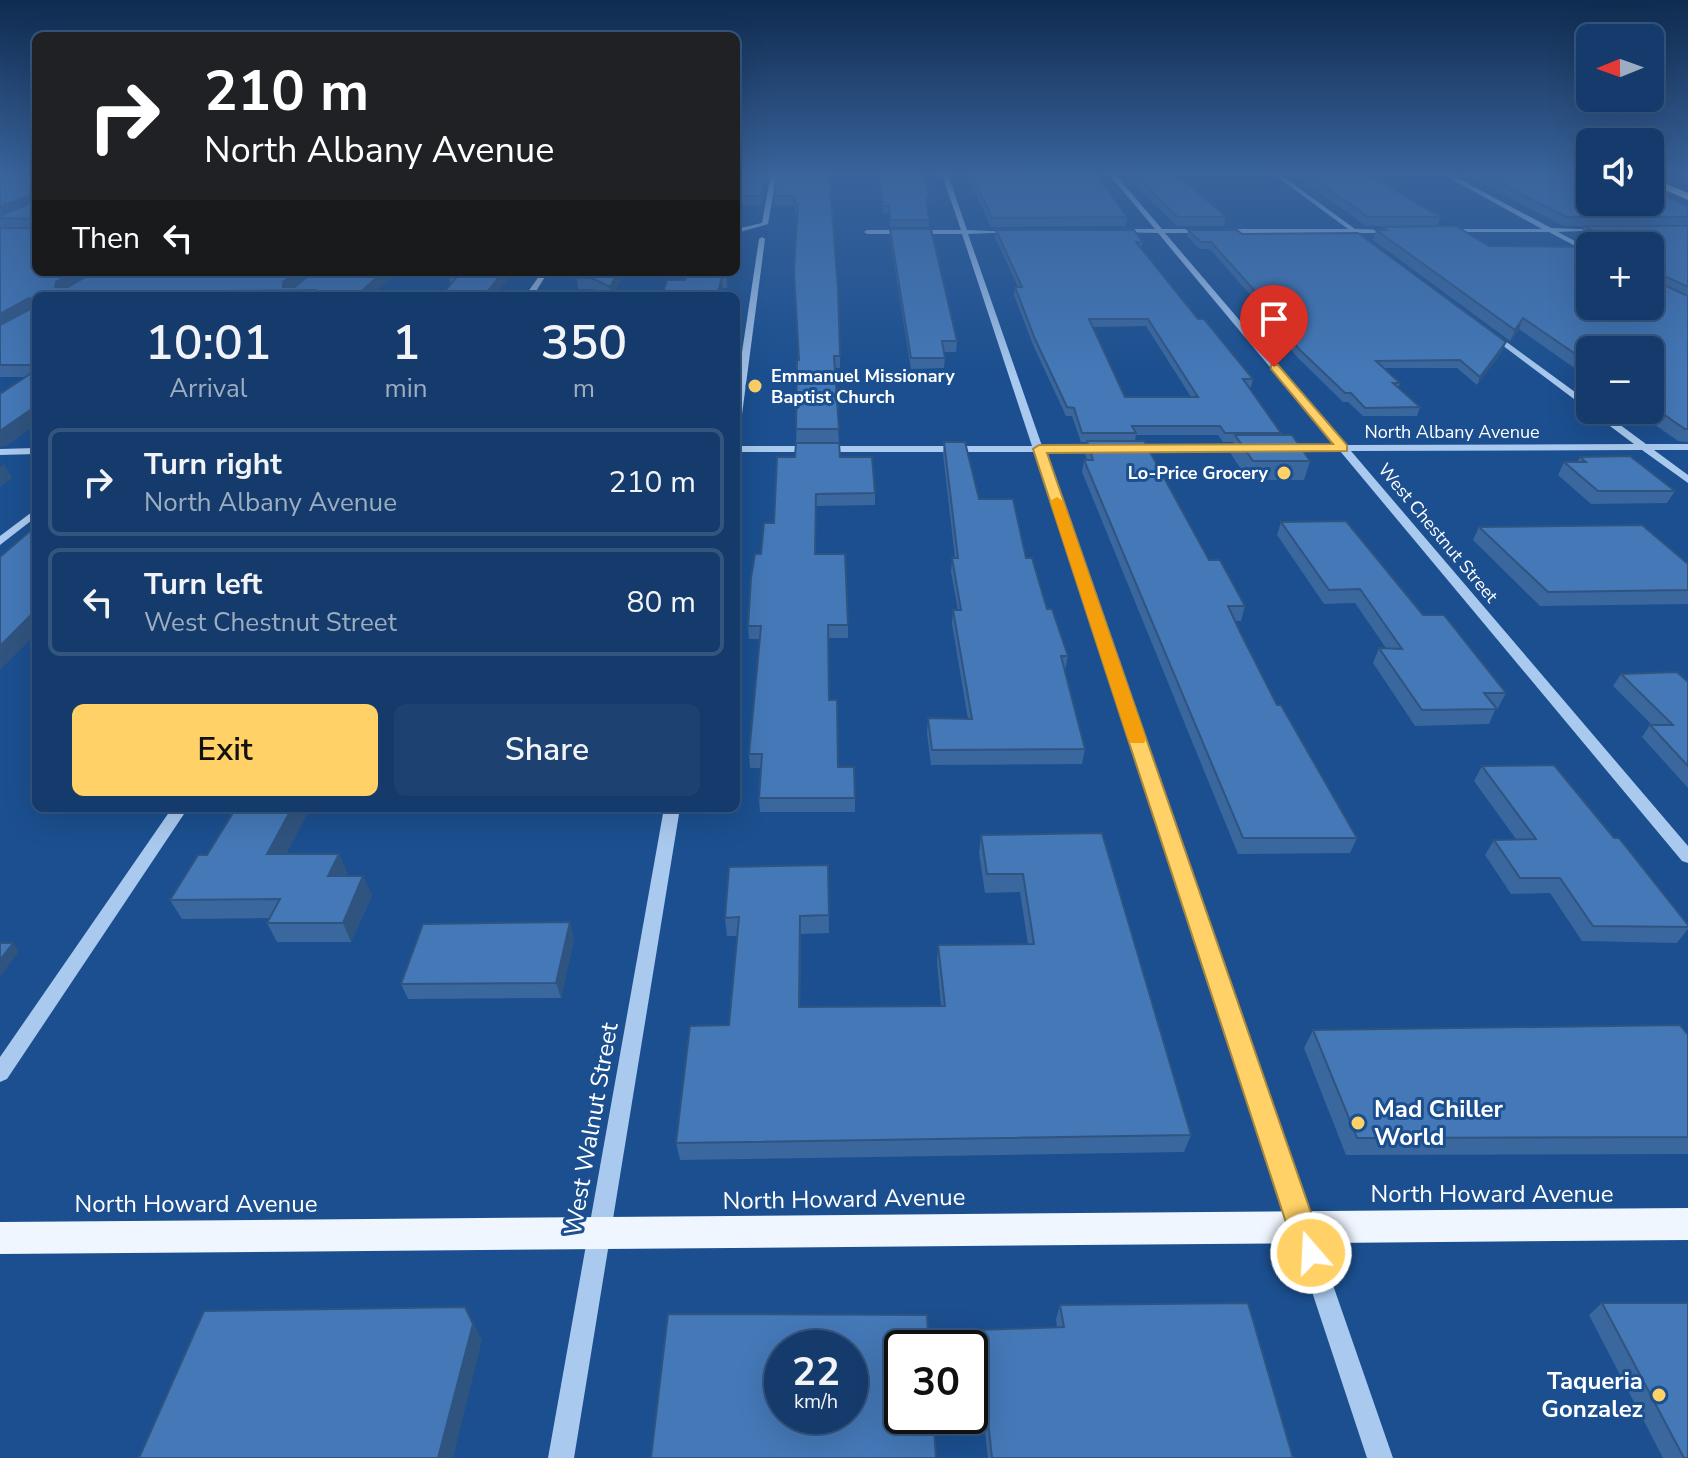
<!DOCTYPE html>
<meta charset="utf-8">
<style>
body{margin:0;font-family:"Nunito Sans",sans-serif;background:#1d4271;color:#f1f3f6;height:100vh;display:flex;flex-direction:column;font-size:30px;white-space:nowrap}
*{box-sizing:border-box;margin:0}
p{font-size:26px;color:#9dadc1}
.icon{flex:none;width:44px;height:44px;fill:none;stroke:currentColor;stroke-width:2;stroke-linecap:round;stroke-linejoin:round}
.map{position:relative;flex:1;overflow:hidden}
.side{position:absolute;left:32px;top:292px;width:708px;height:520px;display:flex;flex-direction:column;background:#143b6b;border-radius:12px;box-shadow:0 8px 32px #0002,0 0 0 2px #33557e}
.side>*{flex:none}
.hud{position:absolute;left:32px;top:32px;width:708px;height:244px;border-radius:12px;box-shadow:0 8px 32px #0002,0 0 0 2px #33557e;background:#202124;color:#fff;overflow:hidden}
.needle{width:52px;rotate:269deg}
.tools{position:absolute;left:1576px;top:24px;display:grid;gap:16px}
.tools a{display:grid;place-items:center;width:88px;height:88px;border-radius:12px;background:#143b6b;box-shadow:0 8px 32px #0002,0 0 0 2px #33557e;font-size:40px}
.speed{position:absolute;left:764px;top:1330px;display:flex;gap:16px;font-size:40px;font-weight:700;text-align:center}
.speed>*{display:grid;place-content:center;width:104px;height:104px;border-radius:50%;background:#143b6b;box-shadow:0 8px 32px #0002,0 0 0 2px #33557e;line-height:1}
.speed small{font-size:20px;font-weight:400}
.speed .limit{border:4px solid #111;border-radius:12px;background:#fff;color:#111}
.pin{position:absolute;display:grid;place-items:center;width:68px;height:68px;color:#fff;margin:-82px -34px;border-radius:50% 50% 50% 0;rotate:-45deg;box-shadow:0 0 8px #0007}
.pin .icon{rotate:45deg}
.me{position:absolute;width:88px;margin:-44px;rotate:341deg;stroke-linejoin:round;filter:drop-shadow(0 0 6px #0008)}
.turn{display:flex;align-items:center;gap:28px;height:168px;padding:0 40px;font-size:36px}
.turn .icon{width:104px;height:104px;stroke-width:2.5}
.turn b{display:block;font-size:56px;line-height:68px}
.then{display:flex;align-items:center;height:76px;padding:0 40px;background:#0003;gap:16px;font-size:30px}
.eta{display:flex;justify-content:space-evenly;align-items:center;height:136px;text-align:center}
.eta b{font-size:48px;font-weight:600;line-height:56px}
.cta{display:flex;gap:16px;margin-top:auto;padding:16px 40px}
.cta a{flex:1;height:92px;border-radius:12px;background:#ffd166;color:#111;font-size:32px;font-weight:600;line-height:92px;text-align:center}
.cta a+a{background:#1d4271;color:#f1f3f6}
ul{padding:0;list-style:none}
li{display:flex;align-items:center;gap:24px;height:108px;margin:0 16px 12px;padding:0 24px;border:4px solid #33557e;border-radius:12px}
li div{flex:1}
li b{display:block;font-size:30px}
li em{font-style:normal}
.map>svg:first-child{display:block}
</style>
<div class="map">
<svg width="1688" height="1458" viewBox="0 0 1688 1458">
<rect width="100%" height="100%" fill="#1b4f8f"/>
<g fill="none" stroke-linecap="round" stroke-linejoin="round">
<path fill="#a9c9ee" fill-rule="evenodd" d="M771,172h6l-9,52 -32,9v-4l26,-6z
M941,172h6l20,58 48,2 -47,2 74,212h62l5,3 -5,3h-60l349,1006h-26l-333,-1006h-298v-6h296l-70,-212h-95l-3,-2 3,-2h94z
M1107,172h6l49,57h186l-77,-57h6l78,57 39,1 -2,3h-227l181,212 288,-1 -144,-108v-4h3l97,71v7h10l46,34h42v6h-34l34,25v8l-46,-33 -291,1 337,395v17l-6,-2 -342,-410 -59,-1v-4l3,-1h51l-177,-212 -44,-1 2,-3h39z
M1439,172h7l105,56 52,2 -45,2 32,17v5l-41,-22h-107l2,-3h98z
M762,237l3,2 -24,183 -5,3v-33l23,-153z
M542,272h6l-15,24h-8z
M1128,446l124,-1 5,3 -5,3h-127v-4z
M36,448v6l-36,1v-6z
M36,509v8l-36,28v-9z
M172,808h16l-181,271 -7,3v-25z
M664,808h16l-106,650h-26z"/>
<path fill="#f0f6ff" fill-rule="evenodd" d="M1688,1208v32l-1688,14v-32z"/>
<path fill="#fff" fill-rule="evenodd" d="M1650,177l38,16v7l-38,-17z"/>
</g>
<path fill="#3a679d" fill-rule="evenodd" d="M0,172h36v100h277l59,24h-336v128l-30,22 19,-69h-25z
M736,172h32l-6,33h-20l-3,20 -3,2v14z
M829,172l11,184v12h-5l4,75h-43l3,-83 -2,-146h-2v-9h-21v-9z
M878,172h45l6,24v7l-3,1 3,16v7h-39l-1,-14h-6z
M966,172h129l32,45 -1,9 -135,1z
M1122,172h150l-1,4h-91l46,41 -2,9h-47z
M1282,172h160l-1,5h-68l67,40 -3,9h-71l-70,-50z
M1451,172h139l98,34v236l-10,-1 -44,-31h16v-60h-60v29l-71,-50 -9,12 -137,-101 3,-10h5l1,-3 107,19 101,1 60,-1h-49l-20,-11 3,-9h-20l-96,-50z
M890,229l67,112 -1,11h-12l1,6 -1,10 -33,1 -21,-132z
M996,230l147,12 -2,7 57,70 55,60 -2,8h-2l32,46 -1,2 30,26 -6,19h-56l-17,-26 3,-12h-11l-5,-7h-82l-1,6 74,119 36,46 -4,15h-6l42,84 80,133 -7,15 -112,1 -156,-382 2,-12h3l-2,-6 2,-12h-6l-9,-26h-6l-32,-69 -20,-52 1,-8h3l-23,-50zM1146,326l45,71h-66l-32,-70z
M1188,230l54,4 261,116 -26,35 -20,-17h-72l15,15 -2,5 22,19 -3,9h-54l-15,-14h-5l-46,-45 -24,-30 1,-5 -64,-73h-10l-13,-13z
M448,272h66l-64,11z
M625,272l-13,24h-5l-13,-7h-16l-1,-11z
M730,272l-3,16h-4l-2,8h-59l23,-16z
M944,442l35,57 47,59 42,98 -3,15 20,78 -3,15 -151,1 -4,-32 1,-15 40,1 -16,-95 1,-14h5l-7,-38 1,-14h3l-12,-104z
M840,457l35,36v12l-59,1v48l32,71v13h-20l1,62 9,67 17,31v14h-95l-1,-14 2,-30h-11l-1,-14 11,-115h-11l-1,-13 13,-72 13,-31z
M1580,457l95,34 -8,12 -76,1 -33,-29 6,-13h13z
M1281,522l142,93 83,78 -8,15h-2l-7,16 -74,2 -42,-63 6,-15h7l-31,-45 -31,1 -47,-69z
M1479,527l209,37v40l-148,2 -67,-66z
M1621,674l67,8v106l-46,-51 8,-12h2l-39,-39z
M1482,766l132,72 74,87v4l-11,14 -95,-2 -32,-48 -39,1 -26,-39 9,-15 22,-1 -42,-58z
M1102,833l89,302 -7,17 -504,8 -4,-17 53,-118 8,-89h-10l-2,-18 103,-53 1,68 -28,1 -1,73 141,-1 -4,-43 1,-18 90,-1 -8,-52 -35,1 -6,-40 2,-18z
M339,854l8,19 -1,3 26,19 -21,47h-74l-10,-19 3,-5 -88,1 -12,-19 37,-45z
M574,938l-13,60 -153,1 -7,-15z
M1313,1030l375,5v119l-342,1 -42,-107z
M1602,1303l86,155h-25l-74,-143z
M1060,1305l233,153h-305l-13,-115 3,-13 79,-3 -1,-8z"/>
<path fill="#305480" d="M766,172h2l-6,33v-9z
M34,194l2,10 -36,14v-12z
M742,196v9l-3,20 -3,2v14v-24z
M74,272h23l-36,21 -6,-6 1,-5z
M296,272h17l-22,19 -8,-4v-5z
M383,272h14l-25,24h-16z
M503,272h11l-19,24h-11z
M618,272h7l-13,24h-1l-1,-9z
M727,272h3l-3,16 -1,-11z
M722,277l1,11 -2,8h-4z
M29,298l6,11 -35,20v-15z
M1523,318l-4,11 -9,12 5,-11z
M1506,342l-3,8 -26,35 3,-8z
M36,406v18l-30,22 -6,1v-16z
M4,464l8,14 -12,9v-20z
M36,610v24l-36,36v-24z
M292,808h19l-35,65 -9,-19z
M339,854l8,19 -11,22 -8,-19z
M363,876l9,19 -21,47 -8,-19z
M800,916l1,18 -1,91 -1,-18z
M570,922l4,16 -13,60 -5,-15z
M13,943l6,8 -19,26v-17z
M465,1307l17,33 -29,118h-15z"/>
<path fill="#4478b7" stroke="#305480" stroke-width="2" fill-rule="evenodd" d="M0,172h36v100h38l-18,10 -1,5h13l26,-15h202l-13,10v5h12l18,-15h70l-27,24h-47l6,-6 -91,1 -7,5h-181v69h-36v-40l32,-17 1,-8 -4,-2 -29,16v-86h31l3,-9 -34,-1v-2l33,-14 1,-8 -34,12z
M736,172h30l-4,24h-20l-4,19 -2,2z
M778,172h51l9,117 2,67h-6l5,73h-43l1,-69h2l-5,-89 4,-67h-3v-8h-21z
M879,172h44l6,24 -3,2 3,22h-39l-1,-14h-6z
M970,172h125l32,45 -135,1z
M1132,172h43l51,45h-48z
M1304,172h61l75,45h-72z
M1478,172h112v30h60v-12l38,16v11h-121z
M1456,226l33,20 101,1v59h60v-60h-38l10,-1 -38,-19h104v61l-36,-17 1,10 35,16v133h-3l-35,-24v-55h-60v14l-67,-46 -8,12 -139,-100h11l-5,-3z
M890,229h41l26,112h-15l3,17h-34z
M996,230h138l9,12h-7l62,77h6l49,60h-10l38,54h-56l-5,-7h-88l4,7h-54l-8,-25 -7,-1 -32,-68 -20,-52h7zM1089,319h59l50,78h-73z
M1188,230h49l5,4 116,-1 148,109 -26,35 -20,-17 -84,1 24,22h-7l27,24 -55,1 -14,-15h-6l-46,-44 -24,-30h5l-69,-77h-10z
M461,272h42l-19,24h-43z
M580,272h38l-8,15 -18,-9h-15z
M688,272h39l-1,5h-4l-5,19h-55l5,-16h18z
M36,370v36l-36,25v-37z
M1235,435h57l18,26h-57z
M1087,441h57l65,119h11l25,46h-17l13,28 36,71h4l76,133h-114l-159,-378h9z
M944,442h21l14,57h34l13,59h6l15,51h5l16,47h-7l24,93 -153,1 -4,-32 44,1 -19,-109h8l-9,-52h6z
M796,443h43l1,14h32l3,36 -59,1 -1,60h30l3,71h-20l1,75h8l1,67h16l1,31h-96l3,-44h-13l12,-128h-13l3,-48 4,-24h6l3,-31h10l3,-66h18z
M1630,456l45,35h-77l-34,-29h22l-6,-5z
M1346,521l77,94h21l62,78h-22l13,16 -75,1 -43,-62 23,1 -42,-60 -31,1 -48,-68z
M1642,525l46,39v26l-140,2 -69,-65z
M36,526v84l-36,36v-89z
M1677,672l11,10v84l-38,-41h23l-52,-51z
M1554,765l60,73h5l69,87v2l-95,-1 -33,-48h-40l-26,-38 42,-1 -54,-73z
M236,808h56l-25,46h72l-11,22h35l-20,47h-76l13,-24 -110,1 28,-45h9z
M1102,833l89,302 -515,8 14,-117 39,-1 10,-108 -14,1 4,-51 99,-2 1,50 -29,1 -1,91 146,-1 -7,-61 96,-1 -11,-70h-36l-6,-39z
M570,922l-14,61 -155,1 22,-60z
M0,943h13l-13,17z
M1680,1025l8,10v102l-331,1 -44,-108z
M1248,1303l45,155h-301l-14,-128 86,-3 -4,-22z
M1602,1303h86v155h-4z
M465,1307l8,17 -35,134h-299l65,-147z
M668,1314l259,1 2,33h-27v68h31l3,42h-285zM782,1348h68v68h-68z"/>
<linearGradient id="sky" x2="0" y2="1"><stop stop-color="#0f2b4f"/><stop offset="0.46" stop-color="#39639b"/><stop offset="1" stop-color="#39639b" stop-opacity="0"/></linearGradient>
<rect width="1688" height="376" fill="url(#sky)"/>
<path fill="#ffd166" stroke="#a68842" stroke-width="2" d="M1271,365h7l69,80v6l-300,2 278,800 -4,10 -10,5 -10,-5 -5,-10 -263,-804 6,-4 294,-1 -62,-75z"/>
<path fill="#f59e0b" d="M1057,497l6,4 83,238 -2,4h-13l-3,-4 -78,-238z"/>
<g fill="#ffd166" stroke="#1b4f8f" stroke-width="3">
<circle cx="755" cy="386" r="8"/>
<circle cx="1284" cy="473" r="8"/>
<circle cx="1358" cy="1123" r="8"/>
<circle cx="1659" cy="1395" r="8"/>
</g>
<g text-anchor="middle" dominant-baseline="central" stroke-width="6" stroke-linejoin="round" paint-order="stroke">
<g font-size="18" font-weight="bold" fill="#fff" stroke="#1b4f8f" text-anchor="start">
<text x="771" y="376">Emmanuel Missionary<tspan x="771" dy="21">Baptist Church</tspan></text>
<text x="1268" y="473" text-anchor="end">Lo-Price Grocery</text>
</g>
<g font-size="18" fill="#fff" stroke="#1b4f8f">
<text x="1452" y="432">North Albany Avenue</text>
<text transform="translate(1438 533) rotate(50)">West Chestnut Street</text>
</g>
<g font-size="24" font-weight="bold" fill="#fff" stroke="#1b4f8f" text-anchor="start">
<text x="1374" y="1109">Mad Chiller<tspan x="1374" dy="28">World</tspan></text>
<text x="1643" y="1381" text-anchor="end">Taqueria<tspan x="1643" dy="28">Gonzalez</tspan></text>
</g>
<g font-size="24" fill="#fff" stroke="#1b4f8f">
<text transform="translate(591 1129) rotate(-80)">West Walnut Street</text>
<text x="1492" y="1194">North Howard Avenue</text>
<text transform="translate(844 1199) rotate(-1)">North Howard Avenue</text>
<text x="196" y="1204">North Howard Avenue</text>
</g>
</g>
</svg>
<div class="tools">
<a><svg class="needle" viewBox="-14 -14 28 28"><path d="M0-13l5 13h-10z" fill="#e53935"/><path d="M0 13l5-13h-10z" fill="#9dadc1"/></svg></a>
<a><svg class="icon" aria-label="sound" viewBox="0 0 24 24"><path d="M4 9h4l5-4v14l-5-4H4zM17 9q2 3 0 6"/></svg></a>
<a>+</a>
<a>−</a>
</div>
<div class="speed"><div>22<small>km/h</small></div><div class="limit">30</div></div>
<div class="pin" style="left:1274px;top:367px;background:#d93025"><svg class="icon" aria-label="arrive" viewBox="0 0 24 24"><path d="M6 21V4h12l-3 4 3 4H6"/></svg></div>
<svg class="me" style="left:1311px;top:1253px" viewBox="-20 -20 40 40"><circle r="17" fill="#ffd166" stroke="#fff" stroke-width="3"/><path d="M0-11L8 9 0 5-8 9z" fill="#fff"/></svg>
<div class="hud">
<div class="turn"><svg class="icon" aria-label="right" viewBox="0 0 24 24"><path d="M7 20v-9h11M14 6l5 5-5 5"/></svg><div><b>210 m</b>North Albany Avenue</div></div>
<div class="then">Then<svg class="icon" aria-label="left" viewBox="0 0 24 24"><path d="M17 20v-9H6M10 6l-5 5 5 5"/></svg></div>
</div>
<section class="side">
<div class="eta">
<div><b>10:01</b><p>Arrival</p></div>
<div><b>1</b><p>min</p></div>
<div><b>350</b><p>m</p></div>
</div>
<ul>
<li><svg class="icon" aria-label="right" viewBox="0 0 24 24"><path d="M7 20v-9h11M14 6l5 5-5 5"/></svg><div><b>Turn right</b><p>North Albany Avenue</p></div><em>210 m</em></li>
<li><svg class="icon" aria-label="left" viewBox="0 0 24 24"><path d="M17 20v-9H6M10 6l-5 5 5 5"/></svg><div><b>Turn left</b><p>West Chestnut Street</p></div><em>80 m</em></li>
</ul>
<div class="cta"><a>Exit</a><a>Share</a></div>
</section>
</div>
